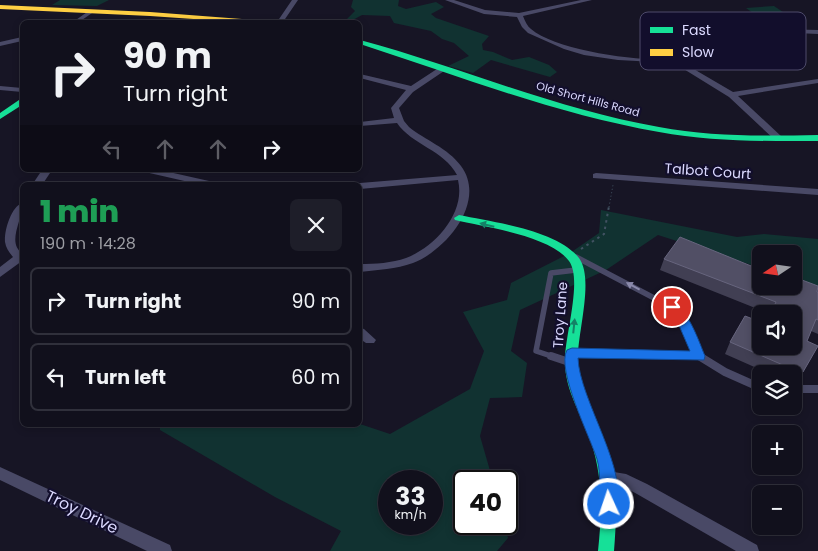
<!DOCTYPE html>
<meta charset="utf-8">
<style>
body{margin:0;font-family:Poppins,sans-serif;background:#1e1e29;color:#f1f3f6;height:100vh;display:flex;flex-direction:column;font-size:19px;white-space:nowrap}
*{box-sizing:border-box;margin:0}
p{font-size:16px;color:#9c9da3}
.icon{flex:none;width:28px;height:28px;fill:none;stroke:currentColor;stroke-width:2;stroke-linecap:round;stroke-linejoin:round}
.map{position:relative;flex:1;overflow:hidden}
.side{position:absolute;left:20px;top:182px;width:342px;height:245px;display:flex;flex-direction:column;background:#11101c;border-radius:8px;box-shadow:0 2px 8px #0003,0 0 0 1px #30303b}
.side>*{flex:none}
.guide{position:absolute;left:20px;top:20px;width:342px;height:152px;border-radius:8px;box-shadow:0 2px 8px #0003,0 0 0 1px #30303b;background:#11101c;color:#f1f3f6;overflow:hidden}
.needle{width:32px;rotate:257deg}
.buttons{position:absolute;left:752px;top:245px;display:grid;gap:10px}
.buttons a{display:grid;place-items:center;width:50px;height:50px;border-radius:8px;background:#11101c;box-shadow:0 2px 8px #0003,0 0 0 1px #30303b;font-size:25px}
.speed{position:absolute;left:378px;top:470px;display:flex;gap:10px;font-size:25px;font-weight:700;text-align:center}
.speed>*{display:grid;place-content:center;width:65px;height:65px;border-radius:50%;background:#11101c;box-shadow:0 2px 8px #0003,0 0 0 1px #30303b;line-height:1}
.speed small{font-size:12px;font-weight:400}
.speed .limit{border:2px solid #111;border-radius:8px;background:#fff;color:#111}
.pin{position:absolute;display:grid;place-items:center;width:42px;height:42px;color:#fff;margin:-21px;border:2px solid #fff;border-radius:50%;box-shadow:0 1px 5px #0007}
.me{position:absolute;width:55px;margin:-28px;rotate:357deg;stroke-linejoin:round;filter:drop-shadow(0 0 4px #0008)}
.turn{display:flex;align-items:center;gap:18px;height:105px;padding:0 20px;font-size:22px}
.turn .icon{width:65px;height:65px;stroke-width:2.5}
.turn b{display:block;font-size:35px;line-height:42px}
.lanes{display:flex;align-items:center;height:48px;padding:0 20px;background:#0003;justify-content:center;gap:25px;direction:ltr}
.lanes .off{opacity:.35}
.round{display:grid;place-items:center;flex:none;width:52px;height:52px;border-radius:8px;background:#1e1e29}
.overview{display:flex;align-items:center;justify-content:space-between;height:85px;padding:0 20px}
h1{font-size:30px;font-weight:800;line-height:38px;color:#1e9e55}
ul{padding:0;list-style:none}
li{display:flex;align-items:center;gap:15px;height:68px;margin:0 10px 8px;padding:0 10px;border:2px solid #30303b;border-radius:8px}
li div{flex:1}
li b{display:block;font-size:19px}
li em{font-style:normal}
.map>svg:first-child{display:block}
</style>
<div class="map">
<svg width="818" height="551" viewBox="0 0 818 551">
<rect width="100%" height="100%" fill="#171525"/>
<path fill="#113231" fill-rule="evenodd" d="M60,0h49l-12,6 -45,-1z
M353,0h46l-1,6 8,3 30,-7 8,5 -13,7 5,4 53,18 -7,8 1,6 10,2 19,8 17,-3 20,8 8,7 -7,5 -59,-17 -18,13 -25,-7 21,-10 -15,-13 -12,-4 -11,-8 -37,-8 -4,-7 -28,-1 -11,6 -4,-2 8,-8 -4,-4z
M774,6l9,6 -1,3 -25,1 -11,-8z
M601,210l136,27 27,-3 54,5v48l-24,-8v-25h-33v14l-103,-33 -52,35 -86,40 -9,41 16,12 -5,34 -32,1 -10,38 13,45h-29v43h40l4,14 -11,13h-167l11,-20 -66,-34 -115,-67v-5l200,-1 30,10 80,-45 14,-38 -21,-39 44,-12 4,-17 59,-30 29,-20zM389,481h42v43h-42z"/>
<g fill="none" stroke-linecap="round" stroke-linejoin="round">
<path stroke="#425262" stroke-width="1" stroke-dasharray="1 2.5" stroke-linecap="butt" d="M609,207l4,-22"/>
<path stroke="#425262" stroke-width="2" stroke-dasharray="2.5 4" stroke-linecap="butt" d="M581,249l23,-15 5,-28"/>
<path stroke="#494966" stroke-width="5.5" d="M576,257l99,52 5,5 19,42
M574,353l127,4
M554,357l-18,-6 15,-78 25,-3"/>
<path stroke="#494966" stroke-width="8" d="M551,356l18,6
M694,356h5l26,16 36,16
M794,389h24"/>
<path fill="#494966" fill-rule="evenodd" d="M292,0h6l-15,22h-6z
M445,0h9l31,10 34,3 62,-13h11l-69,16c2,5 4,10 8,13 24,21 108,33 140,30 9,-1 30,-17 41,-21 35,-12 70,-9 106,-8v4c-56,-2 -89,-5 -138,27l53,31 85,-13v4l-80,13 44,41v4h-6l-47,-44 -55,-34 -56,-3 -34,-5 -20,-6 -36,-16 -6,-6 -5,-10 -33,-3z
M90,10l5,1 -16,11h-6z
M22,37v4l-22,5v-4z
M440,67l7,2 -34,23 -14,16 5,13 5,6c16,13 39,21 52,39 26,35 -14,84 -48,97 -17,6 -35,7 -53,9v-8c15,0 32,-1 46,-6 29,-11 60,-45 52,-78l-98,9v-4h-4l4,-2 97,-8c-13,-25 -45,-30 -60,-52l-37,3v-4l34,-4 -3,-10 15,-18 -46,-12v-4l51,12z
M0,86l22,2v4l-22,-2z
M42,170h10l-10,15h-10z
M143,170h17l58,13 2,2h-18l-57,-13z
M596,173l222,16v6l-225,-17v-4z
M22,203c2,15 -16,39 0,50v8l-22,16v-10l13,-10c-4,-5 -7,-9 -8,-15 -1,-11 6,-35 17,-39z
M360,328l4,1 12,11 -2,3h-8l-6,-4z
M0,467l170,78 2,6h-25l-147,-71z
M608,471l18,3 21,10 110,61 2,6h-23l-99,-57 -13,-7 -21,-4 -3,-5 3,-5z"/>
<path fill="#16e098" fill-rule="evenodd" d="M360,40c100,27 196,69 299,87 52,10 106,9 159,8v6c-53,0 -107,1 -159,-9 -103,-18 -200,-56 -299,-88z
M19,100h3v5l-22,14v-6z
M459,215c34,7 98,15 120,43 16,22 -3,79 -1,105 1,29 18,53 27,79 13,35 12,72 9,109h-16c4,-37 5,-74 -7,-109 -9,-27 -26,-51 -26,-80 -1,-24 18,-82 4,-101 -18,-25 -84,-34 -114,-41l-1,-2z"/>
<path fill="#ffcf43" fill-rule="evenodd" d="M0,5l150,7 105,8 3,2h-21l-87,-6 -150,-7z"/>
</g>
<path fill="#413f53" d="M664,259l97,27 57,6v42l-7,-3 -4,10 5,16 -16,26 -2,1v-10h-24l-45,-20 5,-12 31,4 9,-32 -110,-44z"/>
<path fill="#514f65" stroke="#67657e" d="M680,237l81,33v16h33v-9l24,9 -1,6h1v28l-2,-1 -9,22 11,5 -15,26h-4l-69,-30 15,-26 16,6v24h33v-32h-24l6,-12 -112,-43z"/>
<defs><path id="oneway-solid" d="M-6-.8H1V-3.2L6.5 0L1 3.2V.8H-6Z" transform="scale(1.25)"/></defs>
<g fill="#148267">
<use href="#oneway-solid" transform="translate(487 225) rotate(-166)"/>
<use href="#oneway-solid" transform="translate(574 326) rotate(-84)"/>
</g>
<use fill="#8b8aab" href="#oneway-solid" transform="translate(633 286) rotate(-152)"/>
<path fill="#1a73e8" stroke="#114b97" d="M672,303c16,5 27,39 33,53l-1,4 -126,-2c1,41 53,116 37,151l-6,2 -5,-2c-7,-15 -2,-34 -7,-50 -7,-22 -41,-90 -30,-109l5,-2 118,3 -15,-35 -9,-9z"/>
<g text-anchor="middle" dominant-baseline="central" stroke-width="4.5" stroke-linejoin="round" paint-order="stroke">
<g font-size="11" fill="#dbd9ff" stroke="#120e2c">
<text transform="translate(588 99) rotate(15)">Old Short Hills Road</text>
</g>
<g font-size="14" fill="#dbd9ff" stroke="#120e2c">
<text transform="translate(708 171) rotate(4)">Talbot Court</text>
<text transform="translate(560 315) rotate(-86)">Troy Lane</text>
</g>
<g font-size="16" fill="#dbd9ff" stroke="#120e2c">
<text transform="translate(82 512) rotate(26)">Troy Drive</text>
</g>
</g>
<rect x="640" y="12" width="166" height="58" rx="8" fill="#120e2c" stroke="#4e4b6b" stroke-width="1"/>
<rect x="650" y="27" width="23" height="6" fill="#16e098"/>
<rect x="650" y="49" width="23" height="7" fill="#ffcf43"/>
<g font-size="14" fill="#dbd9ff">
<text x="682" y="35">Fast</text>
<text x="682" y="57">Slow</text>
</g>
</svg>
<div class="buttons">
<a><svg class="needle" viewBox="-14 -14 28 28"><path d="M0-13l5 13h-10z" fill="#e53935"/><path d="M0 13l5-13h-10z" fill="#9c9da3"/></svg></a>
<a><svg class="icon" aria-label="sound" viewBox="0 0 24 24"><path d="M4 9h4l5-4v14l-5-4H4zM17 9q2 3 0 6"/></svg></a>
<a><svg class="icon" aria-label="layers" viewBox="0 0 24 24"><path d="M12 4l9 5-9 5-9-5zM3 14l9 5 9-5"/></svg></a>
<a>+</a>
<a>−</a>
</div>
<div class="speed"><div>33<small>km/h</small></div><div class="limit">40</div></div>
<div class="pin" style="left:672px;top:307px;background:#d93025"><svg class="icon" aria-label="arrive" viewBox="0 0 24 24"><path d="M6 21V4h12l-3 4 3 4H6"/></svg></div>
<svg class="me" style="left:609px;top:504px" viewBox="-20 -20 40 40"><circle r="17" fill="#1a73e8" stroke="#fff" stroke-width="3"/><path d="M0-11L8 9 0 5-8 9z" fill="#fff"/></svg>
<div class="guide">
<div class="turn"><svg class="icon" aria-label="right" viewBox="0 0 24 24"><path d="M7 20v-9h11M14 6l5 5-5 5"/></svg><div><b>90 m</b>Turn right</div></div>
<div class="lanes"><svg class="icon off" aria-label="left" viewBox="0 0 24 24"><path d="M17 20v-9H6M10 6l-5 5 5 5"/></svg><svg class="icon off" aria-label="ahead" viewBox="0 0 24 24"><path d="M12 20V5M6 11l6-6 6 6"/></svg><svg class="icon off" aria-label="ahead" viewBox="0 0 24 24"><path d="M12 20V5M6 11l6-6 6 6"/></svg><svg class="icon" aria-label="right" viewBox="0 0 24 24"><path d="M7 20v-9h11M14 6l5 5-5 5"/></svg></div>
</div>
<section class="side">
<div class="overview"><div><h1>1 min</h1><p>190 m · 14:28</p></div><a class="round"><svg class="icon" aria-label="close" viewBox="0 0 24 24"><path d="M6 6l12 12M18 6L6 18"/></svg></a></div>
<ul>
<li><svg class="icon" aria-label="right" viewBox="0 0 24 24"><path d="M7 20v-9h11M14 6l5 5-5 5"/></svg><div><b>Turn right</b></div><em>90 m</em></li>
<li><svg class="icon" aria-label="left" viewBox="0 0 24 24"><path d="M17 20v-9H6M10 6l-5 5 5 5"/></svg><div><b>Turn left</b></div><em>60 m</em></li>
</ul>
</section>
</div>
